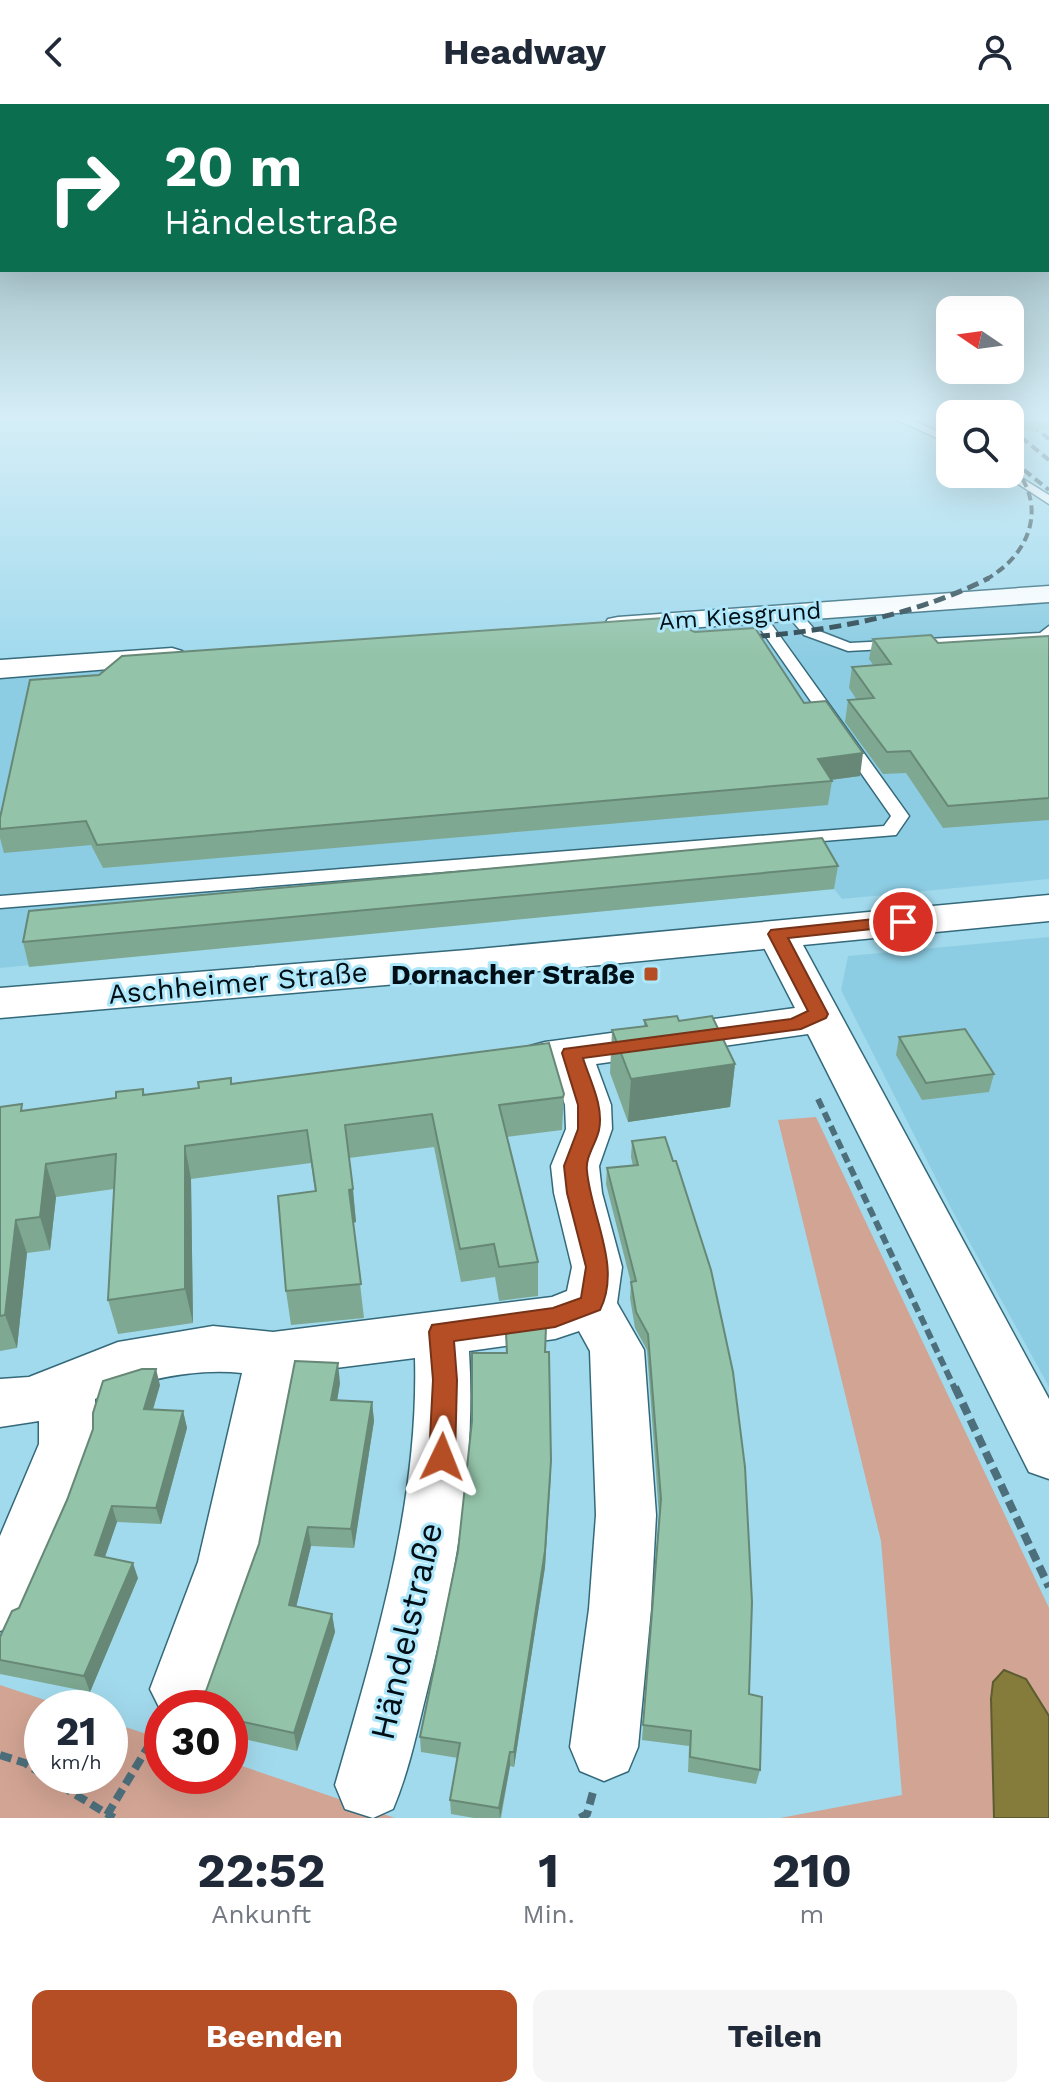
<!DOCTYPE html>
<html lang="de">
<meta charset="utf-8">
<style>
body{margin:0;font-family:"Work Sans",sans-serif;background:#f6f6f7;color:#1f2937;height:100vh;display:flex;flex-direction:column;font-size:30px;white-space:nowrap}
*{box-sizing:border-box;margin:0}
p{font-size:26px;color:#747a83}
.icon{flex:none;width:44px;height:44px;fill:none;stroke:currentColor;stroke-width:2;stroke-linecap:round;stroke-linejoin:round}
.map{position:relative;height:1714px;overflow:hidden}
.sheet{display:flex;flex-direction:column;background:#fff;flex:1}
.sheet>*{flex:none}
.banner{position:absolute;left:0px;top:0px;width:1050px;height:168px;box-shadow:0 8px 32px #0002;background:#0b6e4f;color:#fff;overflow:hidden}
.needle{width:52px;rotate:283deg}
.controls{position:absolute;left:936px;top:192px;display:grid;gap:16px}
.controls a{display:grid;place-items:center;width:88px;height:88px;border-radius:16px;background:#fff;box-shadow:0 8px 32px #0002;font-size:40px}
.speed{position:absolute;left:24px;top:1586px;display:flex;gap:16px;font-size:40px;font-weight:700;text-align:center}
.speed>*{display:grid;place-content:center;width:104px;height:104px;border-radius:50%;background:#fff;box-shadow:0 8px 32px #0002;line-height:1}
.speed small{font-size:20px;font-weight:400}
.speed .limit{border:12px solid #d22;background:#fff;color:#111}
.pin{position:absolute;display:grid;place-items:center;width:68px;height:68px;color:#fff;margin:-34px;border:4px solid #fff;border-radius:50%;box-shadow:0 2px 8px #0007}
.me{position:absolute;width:88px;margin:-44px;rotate:2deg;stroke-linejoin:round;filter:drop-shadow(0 0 6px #0008)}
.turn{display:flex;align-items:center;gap:28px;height:168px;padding:0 32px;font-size:36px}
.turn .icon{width:104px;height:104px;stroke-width:2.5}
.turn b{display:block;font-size:56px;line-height:68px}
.eta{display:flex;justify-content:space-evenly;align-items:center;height:136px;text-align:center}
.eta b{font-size:48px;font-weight:700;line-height:56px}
.primary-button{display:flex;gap:16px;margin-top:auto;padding:16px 32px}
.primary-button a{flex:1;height:92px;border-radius:16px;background:#b54e25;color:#fff;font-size:32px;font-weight:700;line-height:92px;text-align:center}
.primary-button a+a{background:#f6f6f7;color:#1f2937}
header{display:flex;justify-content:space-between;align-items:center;height:104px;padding:0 32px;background:#fff;font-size:36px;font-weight:700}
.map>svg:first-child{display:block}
</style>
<header><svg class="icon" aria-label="back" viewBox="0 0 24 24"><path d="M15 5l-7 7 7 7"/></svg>Headway<svg class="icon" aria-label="person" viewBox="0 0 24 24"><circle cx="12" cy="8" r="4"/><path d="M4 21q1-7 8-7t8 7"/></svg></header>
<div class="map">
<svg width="1049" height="1714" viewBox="0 0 1049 1714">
<rect width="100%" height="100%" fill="#a2daed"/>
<path fill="#8dcde3" d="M1049,499v276l-207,20 -8,-10 -834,79v-292z
M1049,833v450l-96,-175 -112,-222 7,-34z"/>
<path fill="#d2a493" d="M816,1013l233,491v210h-269l122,-23 -21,-254 -103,-421z
M0,1581l69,23h-27v68h68v-54l52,17v37h68v-14l165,56h-395z"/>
<path fill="#857b3b" stroke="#5d5b30" stroke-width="2" d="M1004,1566l22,9 23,37v102h-55l-3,-119 2,-17z"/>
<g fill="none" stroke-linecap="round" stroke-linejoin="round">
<defs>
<path id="service" d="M889,312h14l47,21v7z
M1010,367l39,24v9l-43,-28 -2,-2h6z
M792,504l5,1 17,20 36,14 190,-10 9,-7v14l-201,11 -44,-16 -19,-23z
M757,506l5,1 147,205 -13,19 -896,73v-12l884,-70 7,-10 -141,-202z"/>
<path id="minor" d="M1049,482v16l-431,31 -10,-2 -4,-6 4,-6 10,-2z
M172,544l10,3 5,6 -5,6 -182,15v-18z
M777,818l14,4 6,8 252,465v80l-20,-7 -221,-438 -212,30 15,41 1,24 -13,37 3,27 20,74 -5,36 27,47 12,165 -5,94 -13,138 -10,24 -24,10 -24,-10 -10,-24 19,-138 7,-94 -6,-164 -11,-20 -24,8 -86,12c7,115 -14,228 -42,340 -10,40 -18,80 -34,118l-20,9 -28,-9 -10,-24c40,-139 84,-281 80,-427l-119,15 -36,189 -52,146h-46v5l-12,-24 48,-127 44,-189c-49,-5 -102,7 -147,26v45l-25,71 -47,107 -23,9v-95l39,-92v-23l-39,6v-48l29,-2 89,-35 95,-16 60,6 279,-35 15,-6 5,-24 -18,-74 -3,-27 15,-37 -1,-24 -11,-36 -24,-3 -7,-10 7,-10 15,-4 250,-34 -38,-74 6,-8z"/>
<path id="secondary" d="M1049,791v26l-582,57 -467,40v-30l467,-38z"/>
</defs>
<use href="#service" stroke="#33697a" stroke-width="3"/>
<use href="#minor" stroke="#33697a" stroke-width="3"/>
<use href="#secondary" stroke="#33697a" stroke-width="3"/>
<path stroke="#4d6f7b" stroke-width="6" stroke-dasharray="10 5" stroke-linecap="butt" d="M818,995l137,290"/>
<path stroke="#4d6f7b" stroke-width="8" stroke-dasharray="12 6" stroke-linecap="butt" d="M955,1283l94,200
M0,1651l25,8 17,11
M45,1672l69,42
M107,1711l53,-88
M580,1714l7,-4 6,-22"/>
<use href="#service" fill="#fff" fill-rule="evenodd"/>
<use href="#minor" fill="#fff" fill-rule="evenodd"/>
<use href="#secondary" fill="#fff" fill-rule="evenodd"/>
<path stroke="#2a444d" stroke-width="4" stroke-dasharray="9 5" stroke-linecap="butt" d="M1021,312l28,23
M1010,324l39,32
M1024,366l25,20
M985,476c47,-26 64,-77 25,-117"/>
<path stroke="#2a444d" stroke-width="5" stroke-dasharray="12 6" stroke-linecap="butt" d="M740,534c87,-7 170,-20 249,-60"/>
</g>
<path fill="#7ea891" d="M1010,312h39v14l-27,1 -12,-10z
M1049,532v184l-106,8 -37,-55 -23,1 -38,-52 3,-22h9l-8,-12 3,-21 22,-1 -5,-7 4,-20 65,4z
M804,599l56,73 -29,4 1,1 -4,24 -725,63 -12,-23 -87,8 -4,-15v-20z
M838,762l-4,23 -805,78 -6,-25z
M644,916l35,1 56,43 -5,43 -102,15 -18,-49 2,-43 32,-4z
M899,933l95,37 -5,18 -67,8 -26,-45z
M232,980l332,10 -2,36 -55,7 31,125v34l-39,5 -4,-24 -34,5 -27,-135 -85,11 7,64 -3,1 11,95 -73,7 -5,-34 29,-100 -4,-28 -120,16 2,144 -75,11 -10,-34 6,-111 -58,8 -6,53 -23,3 -10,95 -17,3v-244l24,3 92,-12 27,-9 2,6z
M665,1033l95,633 -4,14 -68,-12 1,-26 -47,-6 17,-225 -12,-165 -12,-22 -5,-30 1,-15 -25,-99 1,-16 26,-2 -2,-9 1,-16z
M506,1229l40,19 5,125 -6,90 -31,200 -4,-1 -9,52h-27l-23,-4 -1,-14 8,-42 -37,-6 -1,-15 86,-384z
M340,1279l-3,17 35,2 2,19 -20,127 -43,-2 -15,61 36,7 3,18 -38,119 -67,-15v-28l-24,-17z
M160,1281l-7,25 30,1 4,17 -26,96 -44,-2 -12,35 33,21 -48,114 -90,-18v-37l19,-29 48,-108 26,-71z"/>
<path fill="#678876" d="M863,649l-3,23 -46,6 4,-23z
M735,960l-5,43 -102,15 3,-43z
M185,1042l6,33 2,144 -8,-34z
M46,1060l10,33 -6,53 -10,-33z
M353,1085l3,33 -4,1 -3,-33z
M16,1116l11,33 -10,95 -12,-33z
M338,1259l2,20 -6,36 -3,-19z
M156,1265l4,16 -12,40 -4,-16z
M372,1298l2,19 -20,127 -3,-19z
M183,1307l4,17 -26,96 -5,-16z
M551,1357l-6,106 -31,200v-15z
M112,1402l5,16 -17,49 -5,-16z
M308,1423l3,19 -19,78 -3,-19z
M133,1459l5,15 -48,114 -6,-16z
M332,1510l3,18 -38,119 -3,-18z
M510,1648v14l-10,52 -1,-10z"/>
<path fill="#93c3a9" stroke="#678876" stroke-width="2" d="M1020,312h29v2l-25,1z
M664,514l31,14 60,-4 49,75 22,-2 37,52 -45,6 14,22 -735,64 -11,-24 -86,8v-11l30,-138 69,-5 23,-19z
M931,531l7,8 111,-7v162l-101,8 -38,-55 -23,1 -39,-52 26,-2 -22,-31 39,-3 -18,-25z
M822,734l16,28 -815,76 6,-31z
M677,912l2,5 33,-5 23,48 -104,15 -19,-49 35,-4 -3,-6z
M965,925l29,45 -68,9 -27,-46z
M549,939l15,51 -1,3 -64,8 39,157 -39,5 -5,-23 -34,5 -28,-135 -87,11 8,64 -4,1 12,94 -75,7 -8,-95 38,-5 -9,-61 -122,16v143l-77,11 8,-146 -70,10 -6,53 -24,3 -11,95 -5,1v-209l22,-3 -1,7 95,-13v-6l27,-3v6l56,-7 -1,-6 33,-4v6z
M665,1033l8,24h3l35,109 22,102 12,95 7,135 -3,92 13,3 -2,73 -70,-13 1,-26 -48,-6 18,-226 -13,-165 -12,-22 -5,-30 5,-1 -29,-113 31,-3 -6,-24z
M546,1223l-1,25h4l2,109 -6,90 -31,201h-4l-11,56 -49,-8 10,-57 -40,-6 38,-186 14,-130v-68h35l-1,-20z
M295,1257l43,2 -7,37 41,2 -21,127 -43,-2 -19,78 43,9 -38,119 -64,-14v-11h-38l5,-15 9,-2 53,-147z
M142,1265h14l-12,40 39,2 -27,97 -44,-2 -17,49 38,8 -49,113 -84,-16v-23l12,-26 7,-3 48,-108 26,-71v-16l10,-32z"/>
<linearGradient id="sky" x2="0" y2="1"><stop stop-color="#809da3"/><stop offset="0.57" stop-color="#d5eef7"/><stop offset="1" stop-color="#d5eef7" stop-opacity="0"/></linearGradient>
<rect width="1049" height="552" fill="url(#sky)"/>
<path fill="#b54e25" stroke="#763318" stroke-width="2" d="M903,812l6,2 2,4 -2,3 -121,13 40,76 -2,4 -25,11 -218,29c7,23 21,48 16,72 -3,14 -14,27 -12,41 4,45 35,96 13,139l-45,17 -101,14 3,39 -2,77 -4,8 -9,3 -9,-3 -4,-8 4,-77 -4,-48 3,-7 121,-17 28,-10 5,-31 -19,-74 -3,-27 14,-37v-24l-16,-52 2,-4 227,-30 17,-8 -40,-77 3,-4z"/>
<rect fill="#b54e25" stroke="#aee7fa" stroke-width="3" x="643" y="862" width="16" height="16" rx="4"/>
<g text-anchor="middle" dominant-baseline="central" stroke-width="6" stroke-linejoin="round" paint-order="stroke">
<g font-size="24" fill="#000f15" stroke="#aee7fa">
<text transform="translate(740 512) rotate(-4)">Am Kiesgrund</text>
</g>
<g font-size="28" font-weight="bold" fill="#000f15" stroke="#aee7fa" text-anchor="end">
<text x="635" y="870">Dornacher Straße</text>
</g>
<g font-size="28" fill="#000f15" stroke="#aee7fa">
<text transform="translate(238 879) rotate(-5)">Aschheimer Straße</text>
</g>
<g font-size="34" fill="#000f15" stroke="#aee7fa">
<text transform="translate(406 1527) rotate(-77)">Händelstraße</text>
</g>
</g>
</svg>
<div class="controls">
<a><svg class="needle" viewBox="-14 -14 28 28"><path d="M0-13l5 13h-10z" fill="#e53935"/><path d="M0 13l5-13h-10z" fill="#747a83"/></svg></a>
<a><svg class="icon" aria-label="search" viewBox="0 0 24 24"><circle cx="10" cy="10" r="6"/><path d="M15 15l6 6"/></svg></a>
</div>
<div class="speed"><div>21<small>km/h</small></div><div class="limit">30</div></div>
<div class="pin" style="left:903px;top:818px;background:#d93025"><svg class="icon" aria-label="arrive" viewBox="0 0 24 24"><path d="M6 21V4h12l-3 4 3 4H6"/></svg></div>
<svg class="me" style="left:442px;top:1353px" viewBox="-20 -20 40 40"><path d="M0-17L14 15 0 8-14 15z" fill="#b54e25" stroke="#fff" stroke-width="4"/></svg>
<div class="banner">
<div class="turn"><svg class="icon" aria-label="right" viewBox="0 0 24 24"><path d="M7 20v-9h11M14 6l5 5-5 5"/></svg><div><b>20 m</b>Händelstraße</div></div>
</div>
</div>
<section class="sheet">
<div class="eta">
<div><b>22:52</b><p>Ankunft</p></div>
<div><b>1</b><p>Min.</p></div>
<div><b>210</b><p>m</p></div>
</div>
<div class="primary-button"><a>Beenden</a><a>Teilen</a></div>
</section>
